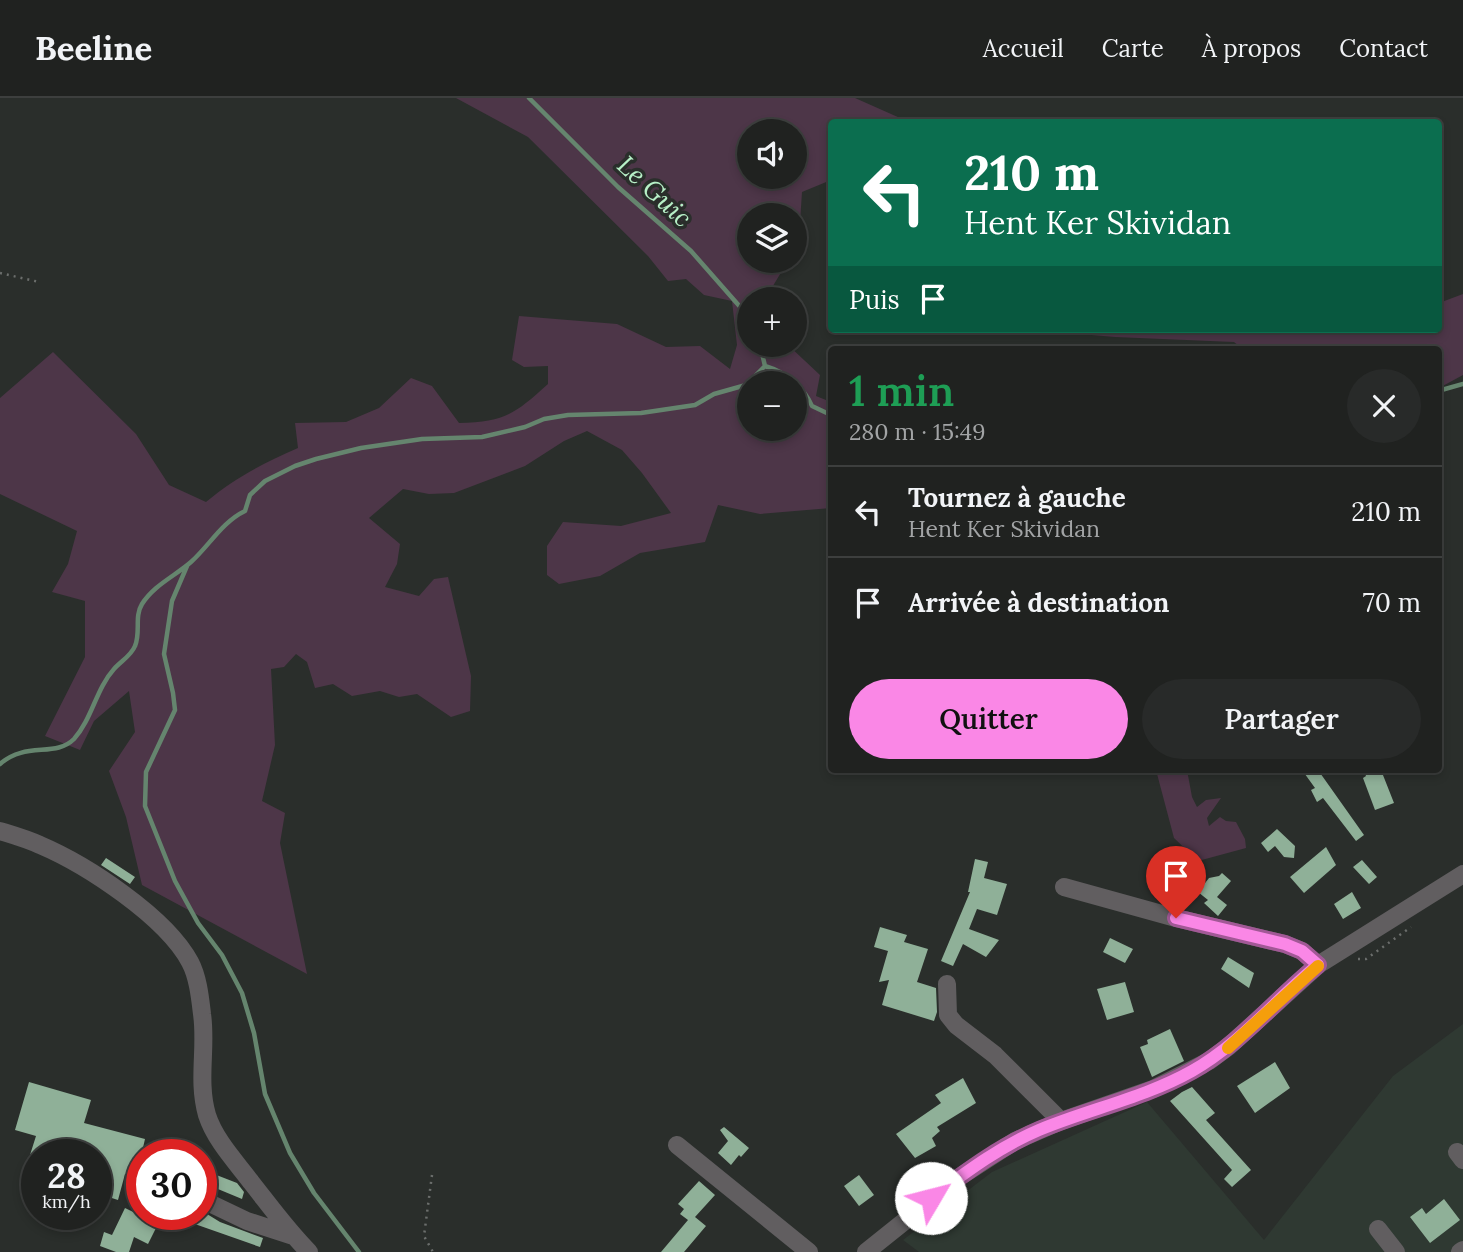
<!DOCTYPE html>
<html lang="fr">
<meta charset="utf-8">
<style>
body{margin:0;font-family:Lora,serif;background:#282a29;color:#f1f3f6;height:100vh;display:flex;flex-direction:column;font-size:26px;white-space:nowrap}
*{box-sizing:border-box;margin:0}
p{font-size:23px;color:#a2a4a5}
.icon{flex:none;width:38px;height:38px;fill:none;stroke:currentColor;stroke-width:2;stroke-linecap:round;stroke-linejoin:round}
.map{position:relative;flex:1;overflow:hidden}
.panel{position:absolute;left:828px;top:248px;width:614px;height:427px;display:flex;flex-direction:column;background:#202220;border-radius:7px;box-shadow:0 4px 10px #0003,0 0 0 2px #3d3f3e}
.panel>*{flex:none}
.hud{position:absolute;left:828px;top:21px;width:614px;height:214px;border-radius:7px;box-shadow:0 4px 10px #0003,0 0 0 2px #3d3f3e;background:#0b6e4f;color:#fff;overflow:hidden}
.fabs{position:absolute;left:737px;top:21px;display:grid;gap:14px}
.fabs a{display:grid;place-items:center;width:70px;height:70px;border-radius:50%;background:#202220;box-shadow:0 4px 10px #0003,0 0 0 2px #3d3f3e;font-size:35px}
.speed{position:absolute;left:21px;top:1041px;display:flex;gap:14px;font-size:35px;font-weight:700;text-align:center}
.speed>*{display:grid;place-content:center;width:91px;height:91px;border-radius:50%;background:#202220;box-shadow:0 4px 10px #0003,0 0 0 2px #3d3f3e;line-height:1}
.speed small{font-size:18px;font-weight:400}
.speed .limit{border:10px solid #d22;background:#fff;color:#111}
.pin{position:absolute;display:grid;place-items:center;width:60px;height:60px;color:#fff;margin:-72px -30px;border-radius:50% 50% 50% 0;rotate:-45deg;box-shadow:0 0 7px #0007}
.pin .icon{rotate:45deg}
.me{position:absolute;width:77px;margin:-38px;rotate:53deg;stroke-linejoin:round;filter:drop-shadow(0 0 5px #0008)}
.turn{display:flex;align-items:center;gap:24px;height:147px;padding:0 21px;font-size:32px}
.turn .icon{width:91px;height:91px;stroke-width:2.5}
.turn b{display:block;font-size:49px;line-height:60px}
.then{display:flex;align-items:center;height:66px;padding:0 21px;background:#0003;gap:14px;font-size:26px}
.round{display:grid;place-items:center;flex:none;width:74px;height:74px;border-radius:37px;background:#282a29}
.overview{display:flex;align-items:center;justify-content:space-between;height:119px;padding:0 21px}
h1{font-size:42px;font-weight:600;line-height:52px;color:#1e9e55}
.button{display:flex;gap:14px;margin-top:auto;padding:14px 21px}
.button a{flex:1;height:80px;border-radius:42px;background:#fa87e6;color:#111;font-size:28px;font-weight:600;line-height:80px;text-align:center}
.button a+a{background:#282a29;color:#f1f3f6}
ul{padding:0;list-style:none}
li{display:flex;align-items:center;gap:21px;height:91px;padding:0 21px;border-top:2px solid #3d3f3e}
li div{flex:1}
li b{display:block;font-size:26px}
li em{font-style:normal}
header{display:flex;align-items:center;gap:42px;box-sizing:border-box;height:98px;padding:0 35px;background:#202220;border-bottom:2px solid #3d3f3e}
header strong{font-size:33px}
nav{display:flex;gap:38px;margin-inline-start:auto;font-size:24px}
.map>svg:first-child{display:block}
</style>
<header>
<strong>Beeline</strong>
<nav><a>Accueil</a><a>Carte</a><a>À propos</a><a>Contact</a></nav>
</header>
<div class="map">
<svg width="1463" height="1154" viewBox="0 0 1463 1154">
<rect width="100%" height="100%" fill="#2a2e2b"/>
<path fill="#2f3932" d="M1463,926v228h-544l-16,-12 89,-68 155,-70 117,138 129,-164z"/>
<path fill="#4d3648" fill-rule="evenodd" d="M456,0h399l54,24h-78v58l-29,12 -3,46 -4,9 -1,-32h-45v46h39l-23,38h-16v46h39l32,30 -4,21 15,6v106l-71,6 -42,-9 -13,37 -65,11 -40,23 -41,8 -12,-9v-29l16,-24 58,4 50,-13 -29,-40 -20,-23 -35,-19 -23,10 -39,25 -71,27 -25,1 -26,-5 -34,29 31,26 -3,20 -12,23 34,9 15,-17 14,-2 23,99 -1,35 -19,6 -34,-23 -18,3 -19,-6 -28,5 -19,-12 -18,4 -8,-26 -11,-8 -12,13 -13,2 4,76 -13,56 23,12 -5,30 27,131 -165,-89 -16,-68 -17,-46 26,-39 -6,-41 -35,30 -14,29 -35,-14 40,-79v-56l-33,-9 16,-28 9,-33 -77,-37v-96l53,-46 83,82 33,51 37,17c30,-25 56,-38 92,-54l-3,-25 51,-1 33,-14 32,-30 21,8 27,37c45,-1 56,-9 89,-39v-18l-24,1 -12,-7 7,-44 98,8 49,23 34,-1 30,23 7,-24 -5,-44 -28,-6 -18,-16 -18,2 -20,-25 -120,-119zM794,33v46h-45v-46zM794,285v46h-45v-46z
M1463,196v81l-24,13 -1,-38h-194l-10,-8 -119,-5 -94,-8h417l1,-26z
M1156,672h31l5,27 5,10 9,-7 15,-2 -14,20 2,8 11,-9 6,4 10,1 9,17 1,9 -48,13 -24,-23z"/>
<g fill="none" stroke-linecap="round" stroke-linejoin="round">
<path stroke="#65856e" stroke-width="4.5" d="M529,0l89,89 73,64 58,66
M760,247l5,21
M765,268c20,6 39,21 47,40l19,9
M1438,293l25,-7
M187,468l-15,35 -8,53 9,39 2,17 -29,62 -1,34 30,75 23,42 24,32 20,38 12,40 11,61 25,59 24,40 45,59
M0,666c26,-23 55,-6 74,-25 18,-20 22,-50 40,-70 7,-8 17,-13 21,-23 6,-14 -1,-29 7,-42 12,-19 33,-28 49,-42 18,-16 31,-40 54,-51l5,-16 15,-14 30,-15 21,-7 45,-11 61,-9 60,-2 43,-10 19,-8 24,-4 73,-2 54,-8 19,-11 32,-9 19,-19"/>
</g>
<path fill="#8fb098" d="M1302,672h16l46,65 -8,6 -33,-43 -6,4 -6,-12 4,-2z
M1364,672h17l13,33 -19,7 -12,-32 3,-2z
M1277,731l18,17 -1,12 -10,-1 -9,-11 -7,6 -7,-9z
M1326,749l10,18 -32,28 -14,-16z
M106,760l29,19 -5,7 -29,-19z
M975,761l13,3 -4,16 23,6 -10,31 -20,-6 -8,20 30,11 -13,17 -23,-13 -10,22 -12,-5 29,-69h-2z
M1362,762l15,17 -8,7 -16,-17z
M1222,775l9,8 -14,16 10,8 -9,11 -14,-13 4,-3 -10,-8 11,-14 10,-2z
M1352,794l9,16 -18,11 -9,-15z
M880,829l27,8 -3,7 24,7 -11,33 19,6 1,24 -3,9 -52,-16 7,-25 -10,2 9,-31 -14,-4z
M1110,840l23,11 -8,14 -22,-11z
M1228,859l26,16 -5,15 -28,-19z
M1125,884l9,30 -27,8 -10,-31z
M1170,931l14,32 -32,16 -12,-30 8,-3 -1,-4z
M1275,964l15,26 -35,25 -18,-27z
M963,980l13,25 -39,24 3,4 -8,7 4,8 -21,12 -19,-24 45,-31 -6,-8z
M29,984l62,18 -7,23 61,16 -9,39 -11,-4 -7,26 -22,-7v-38h-66l6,-19 -21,-6z
M1192,989l23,26 -9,7 45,50 -19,17 -8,-8 8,-9 -62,-69 12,-9z
M724,1029l25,21 -8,9 -2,-2 -8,10 -13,-12 10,-12 -8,-11z
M201,1071l36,14 7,9 -2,7 -41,-17z
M859,1077l15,20 -15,11 -15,-20z
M699,1083l16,14 -20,22 11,9 -22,26h-23l27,-32 -8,-6 4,-5 -6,-5z
M1444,1101l16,21 -30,23 -20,-26 12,-9 4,6z
M125,1110l33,16 -10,20 -14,-7 -5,15h-13l-16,-6 4,-14 8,3z
M172,1116h35l13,8 43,16 -3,9 -88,-31z"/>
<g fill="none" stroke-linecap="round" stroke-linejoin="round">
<path stroke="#6b6e6c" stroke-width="2.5" stroke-dasharray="2 5" stroke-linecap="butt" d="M0,175l39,9
M1358,861h8l45,-32
M432,1077l-8,61 9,16"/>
<path stroke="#615e60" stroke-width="18" d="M0,733c13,4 27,8 40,14 47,20 126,72 150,117 8,15 10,35 12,52 5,34 -5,66 5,101 8,25 29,47 44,67 19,24 36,48 58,70
M1064,789l112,31 109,26 17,7 16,14
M947,886l1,31 8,10 39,30 66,66
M677,1047l132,107
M1457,1054l6,8
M201,1101l46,22 46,15
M1378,1131l18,23
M866,1154l95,-76 54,-35 46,-20 92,-32 56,-28 19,-14 90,-82 145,-91
M1460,1154l3,-2"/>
</g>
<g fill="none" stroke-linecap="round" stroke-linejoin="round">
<defs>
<path id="route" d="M931,1100c34,-25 68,-51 108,-68 50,-21 105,-32 153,-59 48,-27 83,-71 126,-106l-16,-14 -17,-7 -109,-26"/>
</defs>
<use href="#route" stroke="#a25896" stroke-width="18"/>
<use href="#route" stroke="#fa87e6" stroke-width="12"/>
<path stroke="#f59e0b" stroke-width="12" d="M1228,950l90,-82"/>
</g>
<g text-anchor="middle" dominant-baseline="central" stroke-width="7" stroke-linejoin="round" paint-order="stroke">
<g font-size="26" font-style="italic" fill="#b7f0c7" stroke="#2a2e2b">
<text transform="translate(655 93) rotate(43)">Le Guic</text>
</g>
</g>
</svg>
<div class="fabs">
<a><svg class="icon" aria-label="sound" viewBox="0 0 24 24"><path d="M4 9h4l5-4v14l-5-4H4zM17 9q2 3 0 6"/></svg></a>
<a><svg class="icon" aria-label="layers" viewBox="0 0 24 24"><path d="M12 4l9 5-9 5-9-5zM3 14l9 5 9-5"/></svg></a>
<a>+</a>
<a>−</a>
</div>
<div class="speed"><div>28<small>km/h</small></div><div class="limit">30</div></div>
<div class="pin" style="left:1176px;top:820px;background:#d93025"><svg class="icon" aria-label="arrive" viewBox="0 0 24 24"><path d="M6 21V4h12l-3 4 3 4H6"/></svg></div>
<svg class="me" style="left:931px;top:1100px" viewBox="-20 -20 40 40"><circle r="19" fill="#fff"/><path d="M0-13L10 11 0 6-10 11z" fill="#fa87e6"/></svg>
<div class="hud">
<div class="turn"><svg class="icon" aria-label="left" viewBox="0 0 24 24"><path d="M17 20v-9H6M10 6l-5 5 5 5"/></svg><div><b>210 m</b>Hent Ker Skividan</div></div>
<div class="then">Puis<svg class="icon" aria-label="arrive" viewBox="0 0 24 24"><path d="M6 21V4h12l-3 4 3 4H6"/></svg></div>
</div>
<section class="panel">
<div class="overview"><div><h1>1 min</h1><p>280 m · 15:49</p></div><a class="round"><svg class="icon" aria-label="close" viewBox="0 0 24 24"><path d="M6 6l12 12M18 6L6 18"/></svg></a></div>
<ul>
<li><svg class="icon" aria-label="left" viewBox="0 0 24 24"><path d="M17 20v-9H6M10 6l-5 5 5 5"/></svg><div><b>Tournez à gauche</b><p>Hent Ker Skividan</p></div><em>210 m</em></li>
<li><svg class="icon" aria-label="arrive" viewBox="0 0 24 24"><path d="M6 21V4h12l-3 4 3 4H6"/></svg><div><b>Arrivée à destination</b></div><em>70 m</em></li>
</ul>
<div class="button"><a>Quitter</a><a>Partager</a></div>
</section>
</div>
